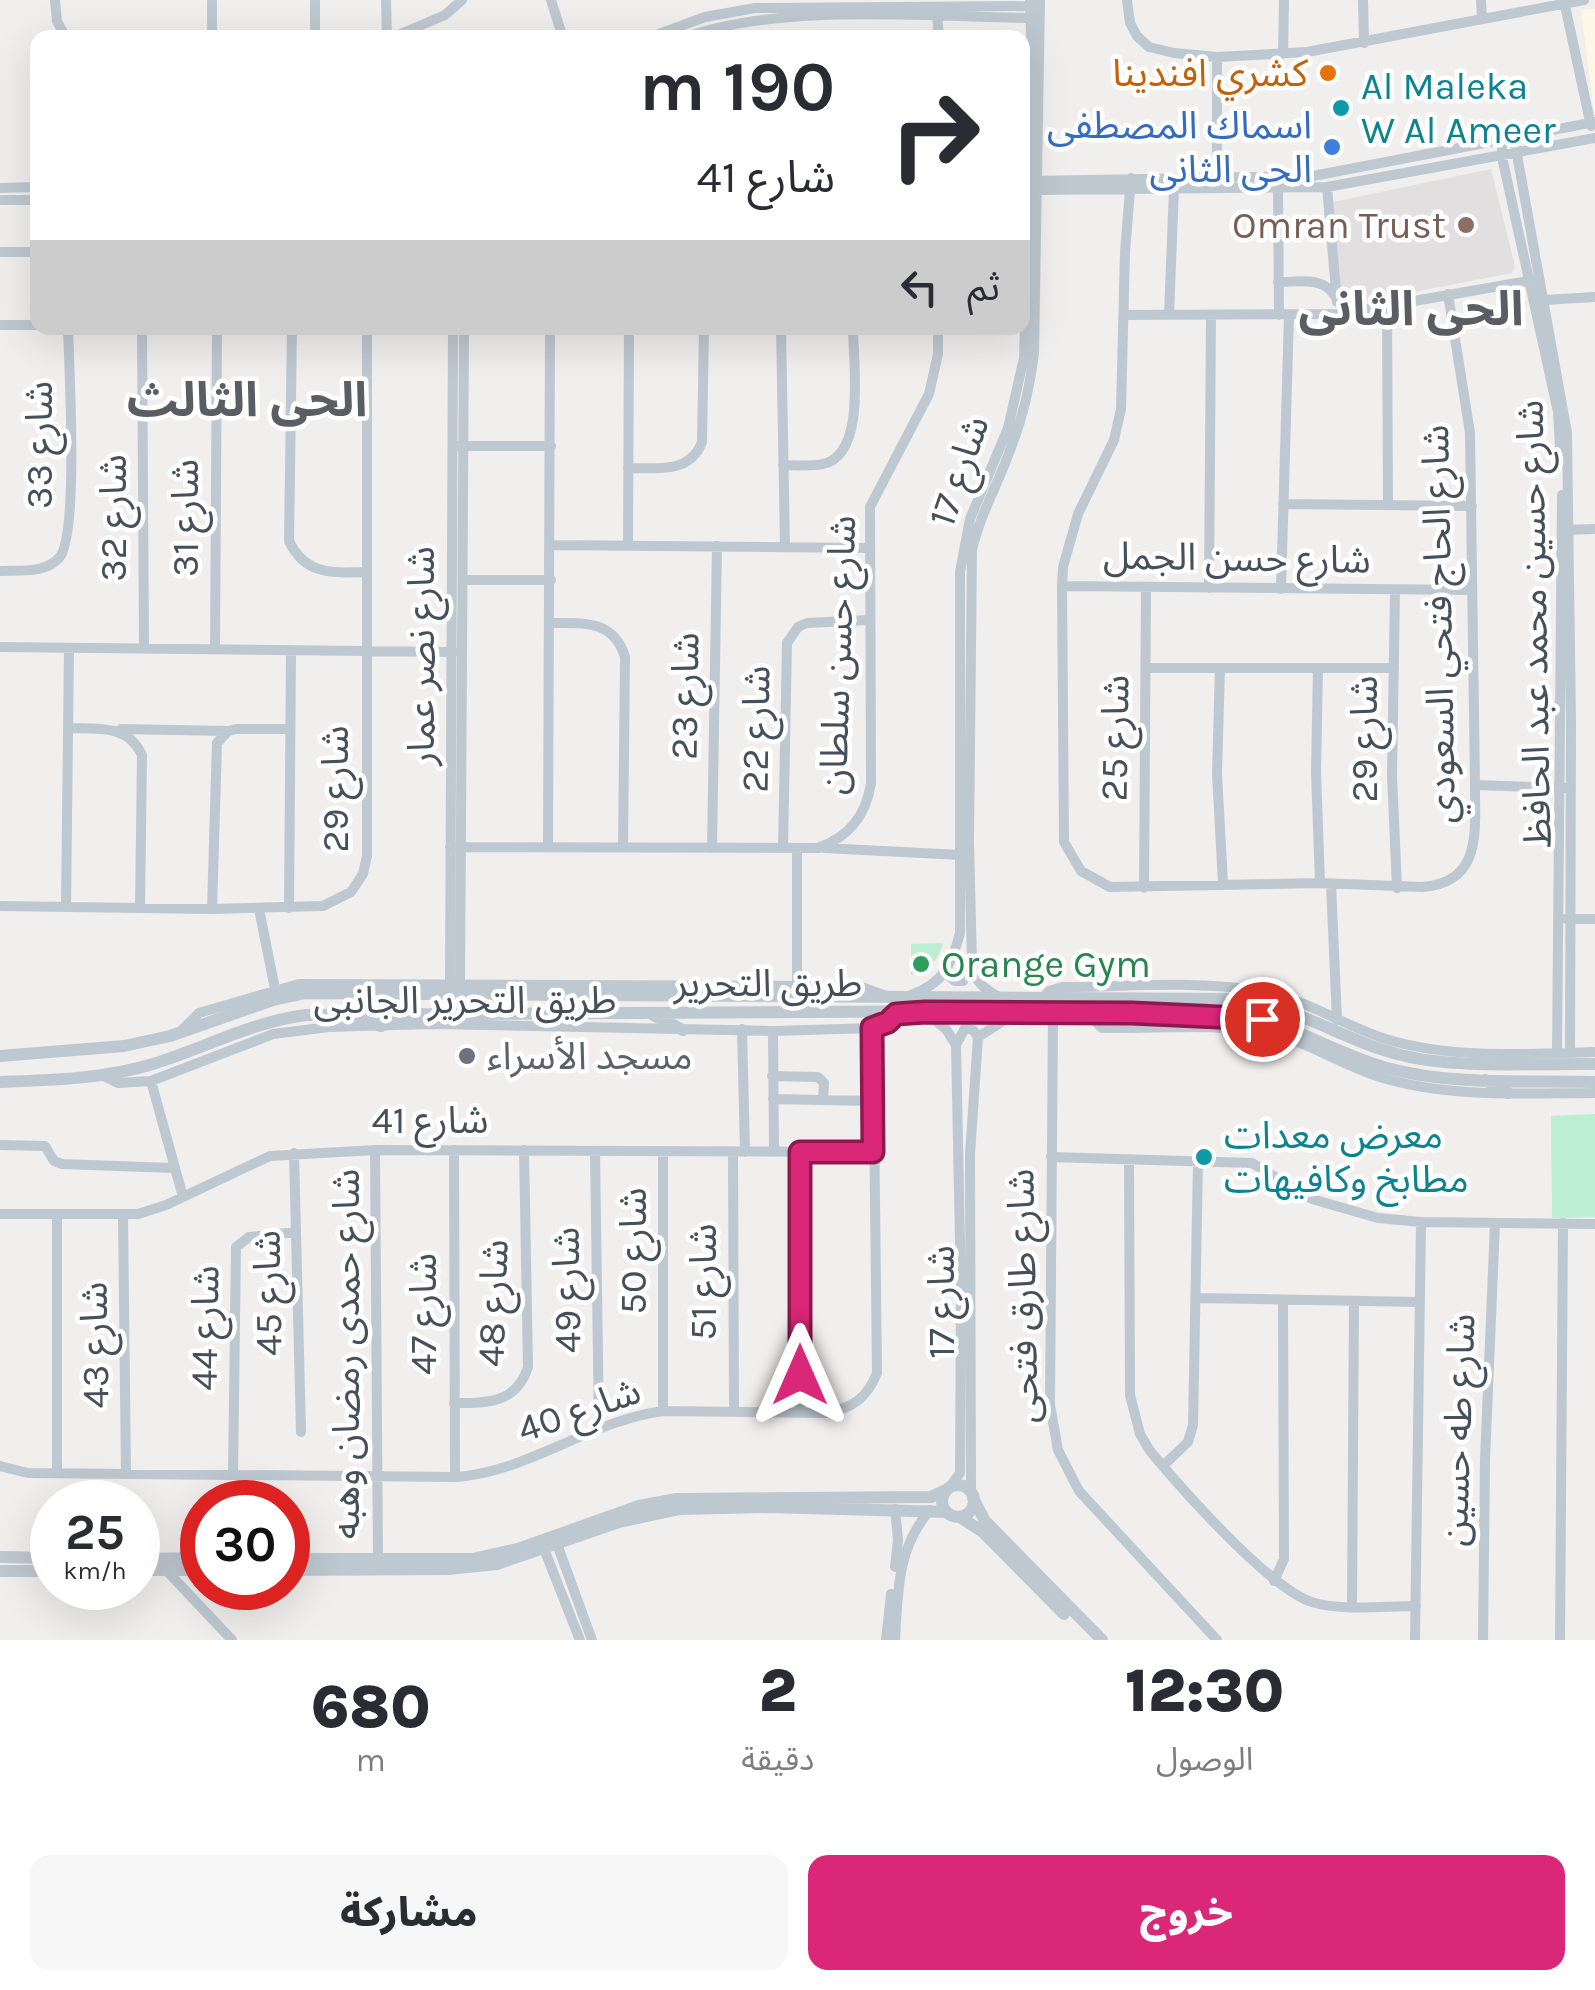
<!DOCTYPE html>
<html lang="ar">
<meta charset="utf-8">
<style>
body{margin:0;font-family:Karla,"Noto Sans Arabic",sans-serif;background:#f7f7f7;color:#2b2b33;direction:rtl;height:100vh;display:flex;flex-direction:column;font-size:38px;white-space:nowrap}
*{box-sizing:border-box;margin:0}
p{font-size:32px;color:#7c7c81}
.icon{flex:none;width:55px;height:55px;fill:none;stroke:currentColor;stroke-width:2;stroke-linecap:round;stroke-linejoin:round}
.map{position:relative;height:1640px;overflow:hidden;direction:ltr}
.side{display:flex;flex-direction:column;background:#fff;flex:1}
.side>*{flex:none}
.guide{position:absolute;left:30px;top:30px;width:1000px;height:305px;border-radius:20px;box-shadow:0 10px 40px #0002;direction:rtl;background:#fff;color:#2b2b33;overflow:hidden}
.speed{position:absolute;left:30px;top:1480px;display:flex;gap:20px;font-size:50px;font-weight:700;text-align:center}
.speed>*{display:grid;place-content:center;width:130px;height:130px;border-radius:50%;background:#fff;box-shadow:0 10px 40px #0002;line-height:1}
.speed small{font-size:25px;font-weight:400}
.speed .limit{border:15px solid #d22;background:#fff;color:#111}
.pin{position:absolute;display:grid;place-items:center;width:85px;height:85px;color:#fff;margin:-42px;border:5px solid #fff;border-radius:50%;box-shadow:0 2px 10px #0007}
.me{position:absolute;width:110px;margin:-55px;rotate:0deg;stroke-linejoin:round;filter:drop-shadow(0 0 8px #0008)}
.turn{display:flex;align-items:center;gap:35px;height:210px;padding:0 30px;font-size:45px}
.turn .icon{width:130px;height:130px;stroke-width:2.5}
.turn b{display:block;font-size:70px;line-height:85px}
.then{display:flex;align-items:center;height:95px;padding:0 30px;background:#0003;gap:20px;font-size:38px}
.eta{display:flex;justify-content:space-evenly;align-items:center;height:170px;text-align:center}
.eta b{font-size:60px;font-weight:800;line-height:70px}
.button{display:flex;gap:20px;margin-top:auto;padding:20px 30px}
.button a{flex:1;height:115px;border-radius:20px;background:#db2777;color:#fff;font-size:40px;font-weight:800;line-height:115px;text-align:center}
.button a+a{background:#f7f7f7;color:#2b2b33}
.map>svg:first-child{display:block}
</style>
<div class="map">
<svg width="1595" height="1640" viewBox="0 0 1595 1640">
<rect width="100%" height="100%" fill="#f1eeee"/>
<path fill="#fcf7e7" d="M1595,9v111l-14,-110z"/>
<path fill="#e2dfe0" d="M1491,169l24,97 -3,7 -170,33 -9,-104z"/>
<path fill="#bcefd2" d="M943,943c-4,17 -15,28 -32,32v-31z
M1595,1114v103l-43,1 -1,-102z"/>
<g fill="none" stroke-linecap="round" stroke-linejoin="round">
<path stroke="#bec8d0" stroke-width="10" d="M55,0l2,21 9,17
M212,0v38
M315,0v38
M386,0l1,38
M551,0l12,38
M1127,0l3,23 7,13 12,11 25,6 43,4 90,-5 277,-52
M1363,0l1,43
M1481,0l1,19
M1564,1l27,125
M937,13l2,25
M391,38l54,-23 17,-15
M648,38l57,-21 50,-9 279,-2
M683,38c99,-36 245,-21 351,-20
M1283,54l1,-54
M1514,138l53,295 4,290 -1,330
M1502,141v16l56,255 3,51
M1131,178l-6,74 -4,157 -7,31 -36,74 -15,53 -1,19 2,256 17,29 29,16 210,-4 102,4c60,-4 53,-55 53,-102l-5,-352 -22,-139
M1031,181l282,-5 282,-54
M1217,181v-124
M1327,187l10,115
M0,188l38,-1
M1278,188l1,127
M1035,190l292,-3 268,-49
M0,200h38
M0,252h38
M1278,282c22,0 47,-6 58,16
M1544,300l51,-3
M1387,306l1,199
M1125,315l215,-1 194,-34
M1169,315l5,-127
M0,325h38
M142,328l2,321
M292,328l-3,213c16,34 43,32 77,31
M781,328l4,219
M457,446h94
M783,465c12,0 28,2 40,-1 44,-9 30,-102 30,-136
M628,468c29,0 62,6 74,-26l2,-114
M1283,504l189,2
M1563,530l32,-1
M551,545l318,3
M628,545l1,-217
M0,571c19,-1 44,3 59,-13 20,-21 10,-192 9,-230
M464,580h87
M1062,586l410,4
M1209,588l2,-273
M1281,589l8,-274
M1395,590l-3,185 5,113
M551,623c33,0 63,-3 74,34l-2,190
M0,647l454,5
M215,649l2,-321
M1146,668h248
M1220,668l-3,106 6,109
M1318,668l-2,104 4,111
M68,728c30,1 60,-4 74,27l-2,153
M121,729l107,2
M1475,785l90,3
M450,847l368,1c31,-11 48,-32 53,-65l-1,-276 59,-113 9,-40v-26
M548,847l2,-519
M712,848l5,-302
M783,848l4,-205 11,-16 9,-4 62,-3
M797,848v138
M824,848l137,7
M1331,884l6,136
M1144,888l2,-300
M0,906l212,3 111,-3 28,-14 12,-18 4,-18v-528
M66,907l3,-259
M289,908l2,-258
M212,909l5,-166 11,-12 8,-2h53
M259,909l16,80
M1566,919h29
M946,974l9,7h8l9,-16
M450,985l3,-657
M460,985l4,-657
M911,995c32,-11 41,-31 49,-62v-361l10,-53 38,-91 16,-70 8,-279 -2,-79
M999,997c-15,-8 -25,-16 -27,-33l-3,-122 3,-292c8,-35 25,-64 37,-97 13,-32 21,-66 25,-100l6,-353
M1043,998l6,-7 13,-4c63,0 137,-7 199,4 46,8 84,36 128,49 65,19 140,14 206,12
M925,1012l21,17 10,16 5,245 -1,183 -10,14
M1053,1012l-3,393 8,45 21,41 138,149
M1086,1012l16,16c54,1 107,-5 160,4 43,7 80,34 121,46 68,20 142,15 212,15
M742,1029l3,123
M182,1030l17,-17 100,-29 560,2 27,10
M773,1031l1,121
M956,1045l9,-17 8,2 5,7
M1557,1053l5,-558
M101,1075l17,8 33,-2 122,-47 56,-7 103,-3 341,7 100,-3 15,-6 8,-8
M772,1076l46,1 6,6 -1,17
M151,1081l32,116
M773,1099l100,2
M0,1145l45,1 9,15 8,3 111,4
M375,1150l3,409
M454,1150l1,327
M595,1151l4,277
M663,1151v260
M733,1152l1,259
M799,1152l1,260
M294,1153l7,279
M1051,1157l201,6 60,36 66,19 43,4 174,2
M1129,1160l1,235 10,39 10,17c31,37 122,141 165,152 31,8 68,3 101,3
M0,1214h138l28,-9 104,-49 105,-6 498,2
M123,1216l3,258
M1196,1298l224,4
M454,1403c33,0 62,1 74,-36l-4,-217
M0,1466l28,7 427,4c74,-5 134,-56 208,-66l163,2c27,-5 41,-15 51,-40l-4,-345
M1163,1466l25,-24 5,-17 5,-264
M57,1473v-258
M233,1475l3,-228 13,-10 47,-5
M971,1492l-1,-338 8,-117 36,-23
M557,1544l35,96
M544,1549l36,91
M895,1567l3,-27 -3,-31
M166,1570l66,70
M1274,1581l10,-22 -1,-259
M1352,1606l2,-305
M886,1640l5,-46
M895,1640c3,-49 2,-92 35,-130
M1415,1640l6,-418
M1483,1640l2,-180 10,-237
M1560,1640l3,-417"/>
<path stroke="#bec8d0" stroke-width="12" d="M653,1015l30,15
M354,1016l27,10
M0,1056l124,-10 46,-10 103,-36 33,-7 123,1 803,5c66,6 108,41 169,56 53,14 137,8 194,9
M1485,1080l23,13
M0,1082c51,-2 104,-3 153,-18 52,-16 98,-42 153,-49l666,-4 270,5c52,9 95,38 145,52 66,18 140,12 208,14
M942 1501a16 16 0 1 1 32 0a16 16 0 1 1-32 0Z
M973,1498l12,23 117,119
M960,1517l23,15 81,82
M0,1557l52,1
M138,1559l64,-1
M288,1559h184l46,-10 121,-43 38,-7 254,-2 15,-7
M138,1570h64
M288,1570l160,-1 49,-5 122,-42 61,-13 89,-2 178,5
M0,1571h52"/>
</g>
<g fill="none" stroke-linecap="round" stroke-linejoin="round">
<defs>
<path id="route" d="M800,1375v-223h73l-1,-124 16,-6 8,-8 29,-2 207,1 130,6"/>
</defs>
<use href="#route" stroke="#8e194d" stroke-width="25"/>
<use href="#route" stroke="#db2777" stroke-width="18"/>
</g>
<circle fill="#e8710a" stroke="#fff" stroke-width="4" cx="1328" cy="73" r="10"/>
<g fill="#0f9aa8" stroke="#fff" stroke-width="4">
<circle cx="1341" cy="108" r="10"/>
<circle cx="1204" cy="1157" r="10"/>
</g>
<circle fill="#3f7fe0" stroke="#fff" stroke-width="4" cx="1332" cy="147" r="10"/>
<circle fill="#8d6e63" stroke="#fff" stroke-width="4" cx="1466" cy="225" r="10"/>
<circle fill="#2e9e5b" stroke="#fff" stroke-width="4" cx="921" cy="964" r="10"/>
<circle fill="#6b7280" stroke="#fff" stroke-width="4" cx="467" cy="1056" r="10"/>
<g text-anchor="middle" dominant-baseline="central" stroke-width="9" stroke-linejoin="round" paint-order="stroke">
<g font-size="38" fill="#c56008" stroke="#fff" text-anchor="end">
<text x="1308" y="73">كشري افندينا</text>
</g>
<g font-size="38" fill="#0d838f" stroke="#fff" text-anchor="start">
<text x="1361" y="86">Al Maleka<tspan x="1361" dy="44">W Al Ameer</tspan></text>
<text x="1224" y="1135">معرض معدات<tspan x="1224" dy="44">مطابخ وكافيهات</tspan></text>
</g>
<g font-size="38" fill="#366cbe" stroke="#fff" text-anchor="end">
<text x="1312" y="125">اسماك المصطفى<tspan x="1312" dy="44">الحى الثانى</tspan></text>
</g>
<g font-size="38" fill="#785e54" stroke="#fff" text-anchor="end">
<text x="1446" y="225">Omran Trust</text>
</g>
<g font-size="38" fill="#46505b" stroke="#fff">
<text transform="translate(39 445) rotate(-90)">شارع 33</text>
<text transform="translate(959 471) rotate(-71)">شارع 17</text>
<text transform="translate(113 518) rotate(-90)">شارع 32</text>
<text transform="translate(185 518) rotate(-90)">شارع 31</text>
<text transform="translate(1237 558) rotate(1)">شارع حسن الجمل</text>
<text transform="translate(1439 624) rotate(-91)">شارع الحاج فتحي السعودي</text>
<text transform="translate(1534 624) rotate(-91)">شارع حسين محمد عبد الحافظ</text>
<text transform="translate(838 655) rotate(-88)">شارع حسن سلطان</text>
<text transform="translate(421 656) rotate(-90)">شارع نصر عمار</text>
<text transform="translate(685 696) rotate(-89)">شارع 23</text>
<text transform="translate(756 729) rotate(-89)">شارع 22</text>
<text transform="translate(1115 738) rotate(-89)">شارع 25</text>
<text transform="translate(1364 739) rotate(-90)">شارع 29</text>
<text transform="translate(335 789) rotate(-90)">شارع 29</text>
<text x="768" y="983">طريق التحرير</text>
<text x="465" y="1000">طريق التحرير الجانبى</text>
<text x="430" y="1120">شارع 41</text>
<text transform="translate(633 1251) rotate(-90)">شارع 50</text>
<text transform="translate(703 1282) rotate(-90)">شارع 51</text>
<text transform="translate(567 1290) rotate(-91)">شارع 49</text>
<text transform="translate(268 1293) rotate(-91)">شارع 45</text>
<text transform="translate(1023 1296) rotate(-91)">شارع طارق فتحى</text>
<text transform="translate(941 1302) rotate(-90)">شارع 17</text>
<text transform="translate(493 1303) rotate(-88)">شارع 48</text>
<text transform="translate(423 1314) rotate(-90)">شارع 47</text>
<text transform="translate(205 1328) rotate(-89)">شارع 44</text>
<text transform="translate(95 1345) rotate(-91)">شارع 43</text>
<text transform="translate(346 1354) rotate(-90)">شارع حمدى رمضان وهبه</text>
<text transform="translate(579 1410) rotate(-19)">شارع 40</text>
<text transform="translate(1458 1430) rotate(-88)">شارع طه حسين</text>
</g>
<g font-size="38" fill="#27864d" stroke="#fff" text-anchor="start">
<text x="941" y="964">Orange Gym</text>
</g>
<g font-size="38" fill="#5b616d" stroke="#fff" text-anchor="start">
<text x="487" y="1056">مسجد الأسراء</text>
</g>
<g font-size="48" font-weight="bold" fill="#5a5e63" stroke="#fff">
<text x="1411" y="309">الحى الثانى</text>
<text x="247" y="400">الحى الثالث</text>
</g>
</g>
</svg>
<div class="speed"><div>25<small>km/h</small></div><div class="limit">30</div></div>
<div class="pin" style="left:1262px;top:1019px;background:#d93025"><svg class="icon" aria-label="arrive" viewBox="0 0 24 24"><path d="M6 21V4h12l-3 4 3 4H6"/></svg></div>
<svg class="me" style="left:800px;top:1375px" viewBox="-20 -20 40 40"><path d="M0-17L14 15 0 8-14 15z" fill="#db2777" stroke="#fff" stroke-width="4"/></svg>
<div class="guide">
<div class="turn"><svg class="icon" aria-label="right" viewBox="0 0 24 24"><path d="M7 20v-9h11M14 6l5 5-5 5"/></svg><div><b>190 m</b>شارع 41</div></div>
<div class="then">ثم<svg class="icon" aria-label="left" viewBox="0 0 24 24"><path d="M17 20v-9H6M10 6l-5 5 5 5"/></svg></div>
</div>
</div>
<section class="side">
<div class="eta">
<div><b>12:30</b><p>الوصول</p></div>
<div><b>2</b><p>دقيقة</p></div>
<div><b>680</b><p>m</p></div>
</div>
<div class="button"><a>خروج</a><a>مشاركة</a></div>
</section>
